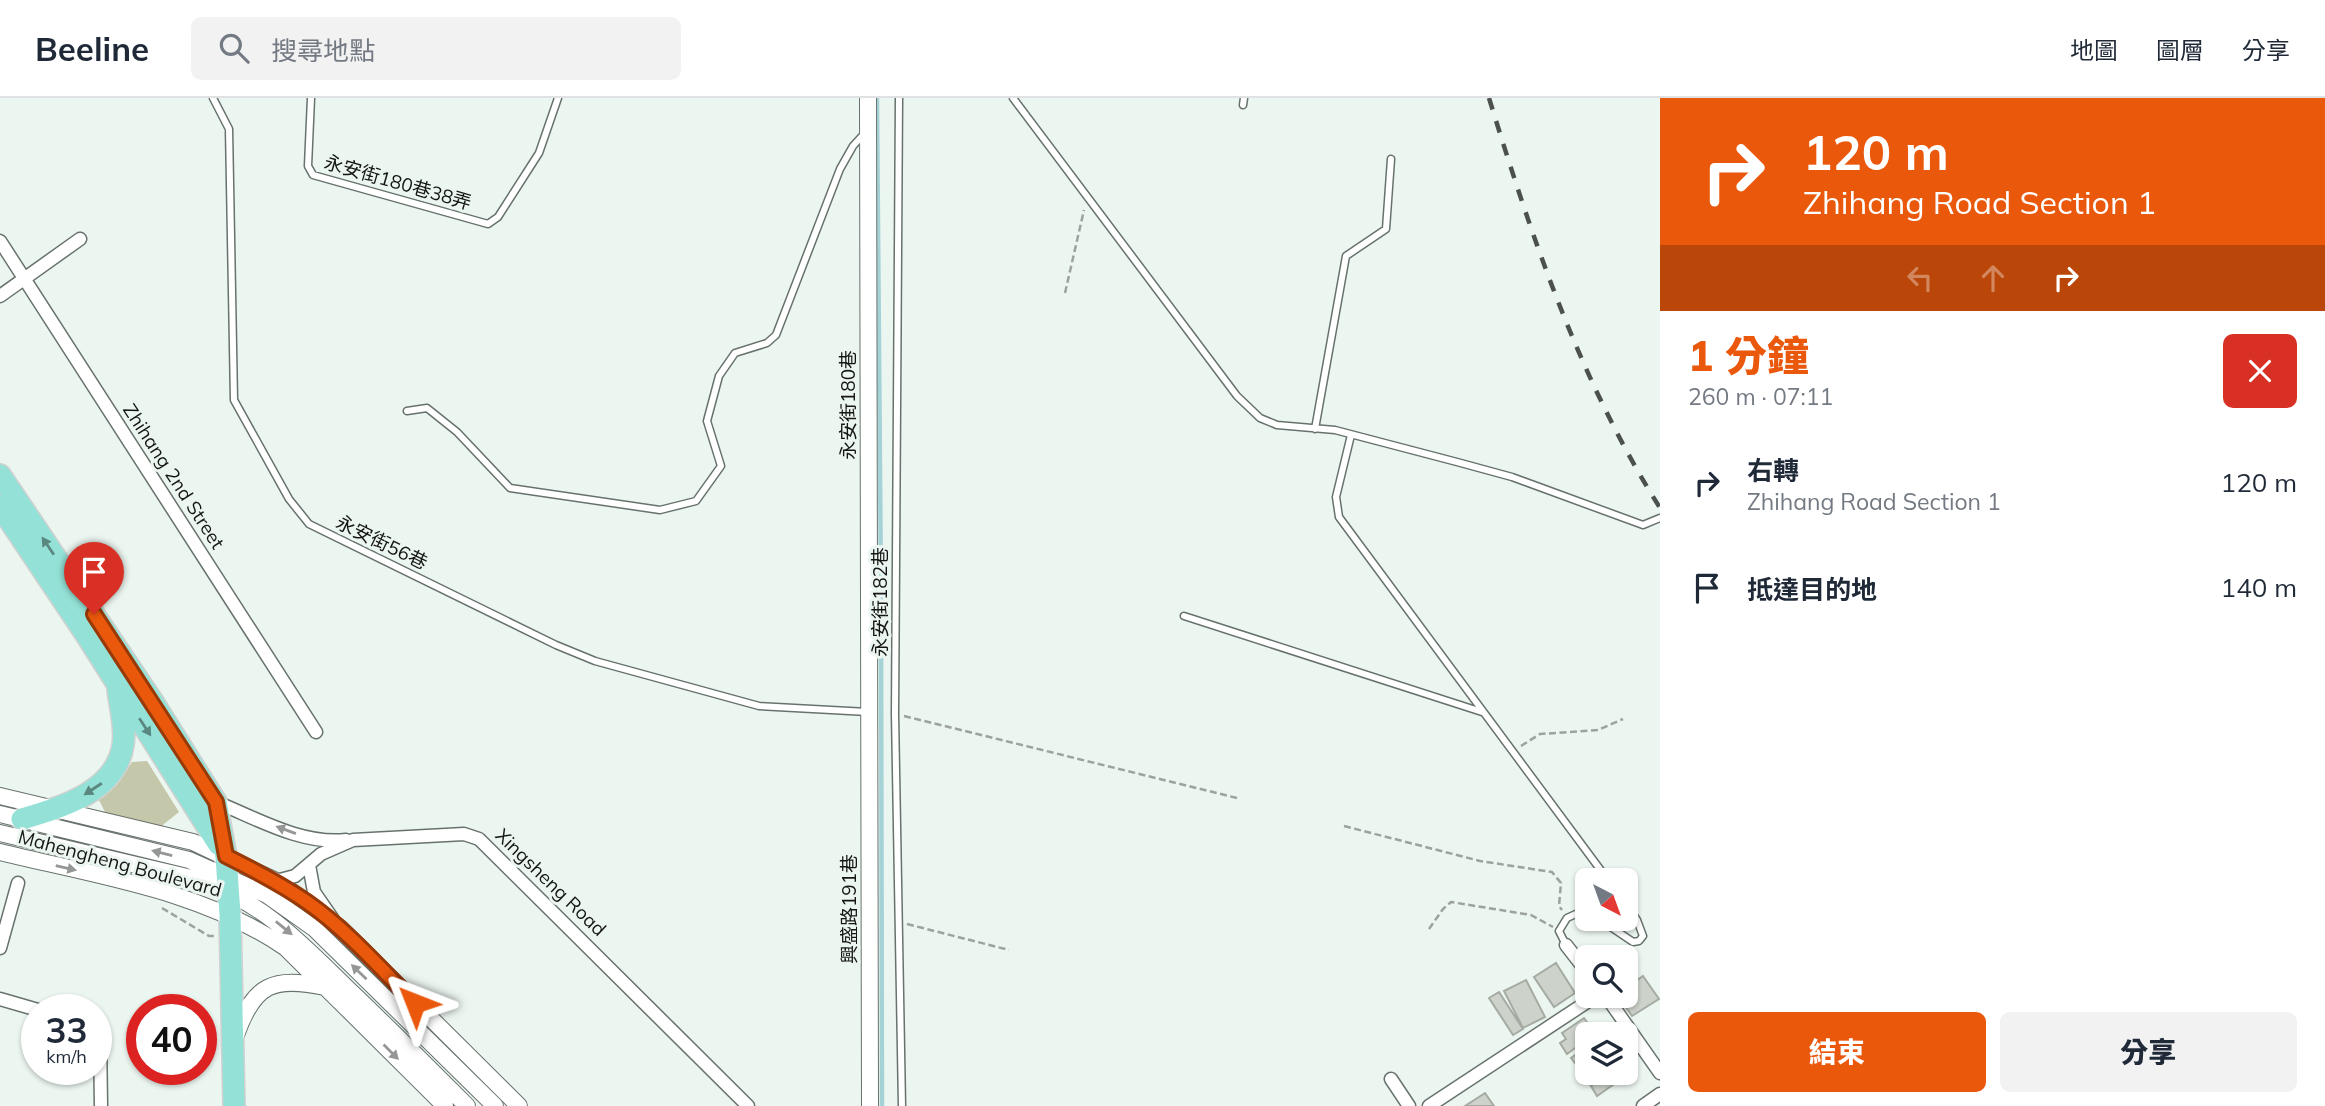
<!DOCTYPE html>
<html lang="zh-TW">
<meta charset="utf-8">
<style>
body{margin:0;font-family:Mulish,"Noto Sans TC",sans-serif;background:#f2f2f3;color:#1f2937;height:100vh;display:flex;flex-direction:column;font-size:26px;white-space:nowrap}
*{box-sizing:border-box;margin:0}
p{font-size:23px;color:#747a83}
.icon{flex:none;width:38px;height:38px;fill:none;stroke:currentColor;stroke-width:2;stroke-linecap:round;stroke-linejoin:round}
.map{position:relative;flex:1;overflow:hidden}
.details{display:flex;flex-direction:column;background:#fff;width:665px}
.details>*{flex:none}
.guide{background:#ea580c;color:#fff;overflow:hidden}
.needle{width:46px;rotate:139deg}
.controls{position:absolute;left:1575px;top:770px;display:grid;gap:14px}
.controls a{display:grid;place-items:center;width:63px;height:63px;border-radius:10px;background:#fff;box-shadow:0 2px 5px #0004;font-size:35px}
.speed{position:absolute;left:21px;top:896px;display:flex;gap:14px;font-size:35px;font-weight:700;text-align:center}
.speed>*{display:grid;place-content:center;width:91px;height:91px;border-radius:50%;background:#fff;box-shadow:0 2px 5px #0004;line-height:1}
.speed small{font-size:18px;font-weight:400}
.speed .limit{border:10px solid #d22;background:#fff;color:#111}
.pin{position:absolute;display:grid;place-items:center;width:60px;height:60px;color:#fff;margin:-72px -30px;border-radius:50% 50% 50% 0;rotate:-45deg;box-shadow:0 0 7px #0007}
.pin .icon{rotate:45deg}
.me{position:absolute;width:77px;margin:-38px;rotate:315deg;stroke-linejoin:round;filter:drop-shadow(0 0 5px #0008)}
.turn{display:flex;align-items:center;gap:24px;height:147px;padding:0 28px;font-size:32px}
.turn .icon{width:91px;height:91px;stroke-width:2.5}
.turn b{display:block;font-size:49px;line-height:60px}
.lanes{display:flex;align-items:center;height:66px;padding:0 28px;background:#0003;justify-content:center;gap:35px;direction:ltr}
.lanes .off{opacity:.35}
.round{display:grid;place-items:center;flex:none;width:74px;height:74px;border-radius:10px;background:#f2f2f3}
.summary{display:flex;align-items:center;justify-content:space-between;height:119px;padding:0 28px}
h1{font-size:42px;font-weight:800;line-height:52px;color:#ea580c}
.cta{display:flex;gap:14px;margin-top:auto;padding:14px 28px}
.cta a{flex:1;height:80px;border-radius:10px;background:#ea580c;color:#fff;font-size:28px;font-weight:800;line-height:80px;text-align:center}
.cta a+a{background:#f2f2f3;color:#1f2937}
ul{padding:0;list-style:none}
li{display:flex;align-items:center;gap:21px;height:105px;padding:0 28px}
li div{flex:1}
li b{display:block;font-size:26px}
li em{font-style:normal}
header{display:flex;align-items:center;gap:42px;box-sizing:border-box;height:98px;padding:0 35px;background:#fff;border-bottom:2px solid #e0e1e3}
header strong{font-size:33px}
nav{display:flex;gap:38px;margin-inline-start:auto;font-size:24px}
.search{width:490px;height:63px;background:#f2f2f3;display:flex;align-items:center;gap:18px;box-sizing:border-box;padding:0 24px;border-radius:10px;color:#747a83;font-size:26px}
main{display:flex;flex:1;min-height:0}
.map>svg:first-child{display:block}
</style>
<header>
<strong>Beeline</strong>
<div class="search"><svg class="icon" aria-label="search" viewBox="0 0 24 24"><circle cx="10" cy="10" r="6"/><path d="M15 15l6 6"/></svg>搜尋地點</div>
<nav><a>地圖</a><a>圖層</a><a>分享</a></nav>
</header>
<main>
<div class="map">
<svg width="1660" height="1008" viewBox="0 0 1660 1008">
<rect width="100%" height="100%" fill="#ecf6f0"/>
<path fill="#c4c7a9" d="M147,663l32,51 -20,16 -54,-16 -7,-14 18,-12 16,-24z"/>
<g fill="none" stroke-linecap="round" stroke-linejoin="round">
<path stroke="#a5d2d7" stroke-width="4.5" d="M877,0l4,492 1,516"/>
</g>
<path fill="#cdd3ca" stroke="#a5aba2" stroke-width="2" d="M1556,865l19,30 -21,14 -20,-30z
M1643,878l16,23 -27,17 -14,-20h8v-8z
M1526,882l19,37 -22,11 -19,-37z
M1499,894l24,37 -10,6 -24,-37z
M1584,920l11,15 -8,1v5l-20,15 -7,-11 6,-4 -4,-6z
M1587,949v14l-9,6 -7,-9z
M1587,963v12h3l-6,4 -6,-10z
M1590,975h20l-19,13 -7,-9z
M1610,975h16l1,2 -30,21 -6,-10z
M1485,995l9,13h-29z"/>
<g fill="none" stroke-linecap="round" stroke-linejoin="round">
<defs>
<path id="service" d="M213,0l16,31 5,271 55,99 20,25 247,121 39,16 164,45 109,6
M311,0l-3,68 5,9 175,49 10,-7 41,-64 19,-55
M899,0l-4,616 7,392
M1013,0l224,298 23,22 17,7 58,5 122,32 55,15 131,48 17,-7
M1243,7l1,-7
M407,313l20,-3 30,24 53,56 150,22 36,-9 25,-35 -14,-45 12,-45 16,-23 32,-10 9,-8 64,-166 13,-23 11,-12
M1315,331l31,-173 40,-27 5,-70
M1351,337l-15,62 3,20 269,363
M1184,518l298,96
M1599,821l34,23 6,-1 4,-5 -6,-16 -11,-16
M1566,847l-7,-14 8,-13 11,-5 9,2"/>
<path id="minor" d="M0,143l316,491
M0,198l80,-57
M216,704c40,16 85,43 130,38
M309,767l5,27 18,26
M276,783l19,-5 26,-22 32,-14 111,-6 15,5 269,267
M1566,847l21,27
M0,850l18,-65
M1606,898l54,77
M0,901l38,11
M96,932l4,5 1,71
M1391,981l18,27
M1429,1008l167,-110
M1643,1008l17,-12"/>
<path id="tertiary" d="M868,0l2,1008
M0,698l193,46 83,39 32,22 32,25 179,178
M0,716l189,46 78,35 48,34 180,177
M0,735l200,47c66,25 100,62 149,110 40,38 79,77 118,116
M0,754c97,24 202,38 286,96l159,158
M236,937c18,-51 37,-59 89,-48"/>
<path id="primary" d="M0,377l151,224 65,103 10,55 4,57 4,192
M0,408l87,130 132,209
M22,721c40,-12 94,-27 101,-74 3,-17 -3,-39 -5,-55"/>
</defs>
<use href="#service" stroke="#68726c" stroke-width="9"/>
<use href="#minor" stroke="#68726c" stroke-width="15"/>
<use href="#tertiary" stroke="#68726c" stroke-width="18"/>
<use href="#primary" stroke="#d0d1d0" stroke-width="24"/>
<path stroke="#9ca39f" stroke-width="2.5" stroke-dasharray="7 3.5" stroke-linecap="butt" d="M1065,195l19,-83
M904,618l333,82
M1521,648l19,-12 58,-4 25,-11
M1344,728l136,35 72,11 9,11 -2,23 3,4
M162,810l47,28h5
M907,826l102,26
M1429,831l14,-20 8,-7 80,13 22,12"/>
<use href="#service" stroke="#fff" stroke-width="6"/>
<use href="#minor" stroke="#fff" stroke-width="12"/>
<use href="#tertiary" stroke="#fff" stroke-width="16"/>
<use href="#primary" stroke="#94e2d7" stroke-width="21"/>
<path stroke="#4c514d" stroke-width="4.5" stroke-dasharray="12 12" stroke-linecap="butt" d="M1489,0c44,143 91,283 171,410"/>
</g>
<defs><path id="oneway-solid" d="M-6-.8H1V-3.2L6.5 0L1 3.2V.8H-6Z" transform="scale(1.75)"/></defs>
<g fill="#5a8780">
<use href="#oneway-solid" transform="translate(48 448) rotate(-124)"/>
<use href="#oneway-solid" transform="translate(145 629) rotate(57)"/>
<use href="#oneway-solid" transform="translate(93 691) rotate(147)"/>
</g>
<g fill="#959796">
<use href="#oneway-solid" transform="translate(286 732) rotate(-160)"/>
<use href="#oneway-solid" transform="translate(162 755) rotate(-166)"/>
<use href="#oneway-solid" transform="translate(66 770) rotate(13)"/>
<use href="#oneway-solid" transform="translate(284 830) rotate(39)"/>
<use href="#oneway-solid" transform="translate(359 874) rotate(-136)"/>
<use href="#oneway-solid" transform="translate(391 954) rotate(45)"/>
</g>
<g fill="none" stroke-linecap="round" stroke-linejoin="round">
<defs>
<path id="route" d="M94,516l122,188 10,54c28,14 55,28 81,46 40,28 73,66 108,101"/>
</defs>
<use href="#route" stroke="#983908" stroke-width="18"/>
<use href="#route" stroke="#ea580c" stroke-width="12"/>
</g>
<g text-anchor="middle" dominant-baseline="central" stroke-width="6" stroke-linejoin="round" paint-order="stroke">
<g font-size="19" fill="#141715" stroke="#ecf6f0">
<text transform="translate(398 84) rotate(16)">永安街180巷38弄</text>
<text transform="translate(848 307) rotate(-90)">永安街180巷</text>
<text transform="translate(174 378) rotate(57)">Zhihang 2nd Street</text>
<text transform="translate(382 444) rotate(26)">永安街56巷</text>
<text transform="translate(880 504) rotate(-90)">永安街182巷</text>
<text transform="translate(120 765) rotate(15)">Mahengheng Boulevard</text>
<text transform="translate(551 784) rotate(44)">Xingsheng Road</text>
<text transform="translate(849 811) rotate(-90)">興盛路191巷</text>
</g>
</g>
</svg>
<div class="controls">
<a><svg class="needle" viewBox="-14 -14 28 28"><path d="M0-13l5 13h-10z" fill="#e53935"/><path d="M0 13l5-13h-10z" fill="#747a83"/></svg></a>
<a><svg class="icon" aria-label="search" viewBox="0 0 24 24"><circle cx="10" cy="10" r="6"/><path d="M15 15l6 6"/></svg></a>
<a><svg class="icon" aria-label="layers" viewBox="0 0 24 24"><path d="M12 4l9 5-9 5-9-5zM3 14l9 5 9-5"/></svg></a>
</div>
<div class="speed"><div>33<small>km/h</small></div><div class="limit">40</div></div>
<div class="pin" style="left:94px;top:516px;background:#d93025"><svg class="icon" aria-label="arrive" viewBox="0 0 24 24"><path d="M6 21V4h12l-3 4 3 4H6"/></svg></div>
<svg class="me" style="left:415px;top:905px" viewBox="-20 -20 40 40"><path d="M0-17L14 15 0 8-14 15z" fill="#ea580c" stroke="#fff" stroke-width="4"/></svg>
</div>
<section class="details">
<div class="guide">
<div class="turn"><svg class="icon" aria-label="right" viewBox="0 0 24 24"><path d="M7 20v-9h11M14 6l5 5-5 5"/></svg><div><b>120 m</b>Zhihang Road Section 1</div></div>
<div class="lanes"><svg class="icon off" aria-label="left" viewBox="0 0 24 24"><path d="M17 20v-9H6M10 6l-5 5 5 5"/></svg><svg class="icon off" aria-label="ahead" viewBox="0 0 24 24"><path d="M12 20V5M6 11l6-6 6 6"/></svg><svg class="icon" aria-label="right" viewBox="0 0 24 24"><path d="M7 20v-9h11M14 6l5 5-5 5"/></svg></div>
</div>
<div class="summary"><div><h1>1 分鐘</h1><p>260 m · 07:11</p></div><a class="round" style="background:#d93025;color:#fff"><svg class="icon" aria-label="close" viewBox="0 0 24 24"><path d="M6 6l12 12M18 6L6 18"/></svg></a></div>
<ul>
<li><svg class="icon" aria-label="right" viewBox="0 0 24 24"><path d="M7 20v-9h11M14 6l5 5-5 5"/></svg><div><b>右轉</b><p>Zhihang Road Section 1</p></div><em>120 m</em></li>
<li><svg class="icon" aria-label="arrive" viewBox="0 0 24 24"><path d="M6 21V4h12l-3 4 3 4H6"/></svg><div><b>抵達目的地</b></div><em>140 m</em></li>
</ul>
<div class="cta"><a>結束</a><a>分享</a></div>
</section>
</main>
